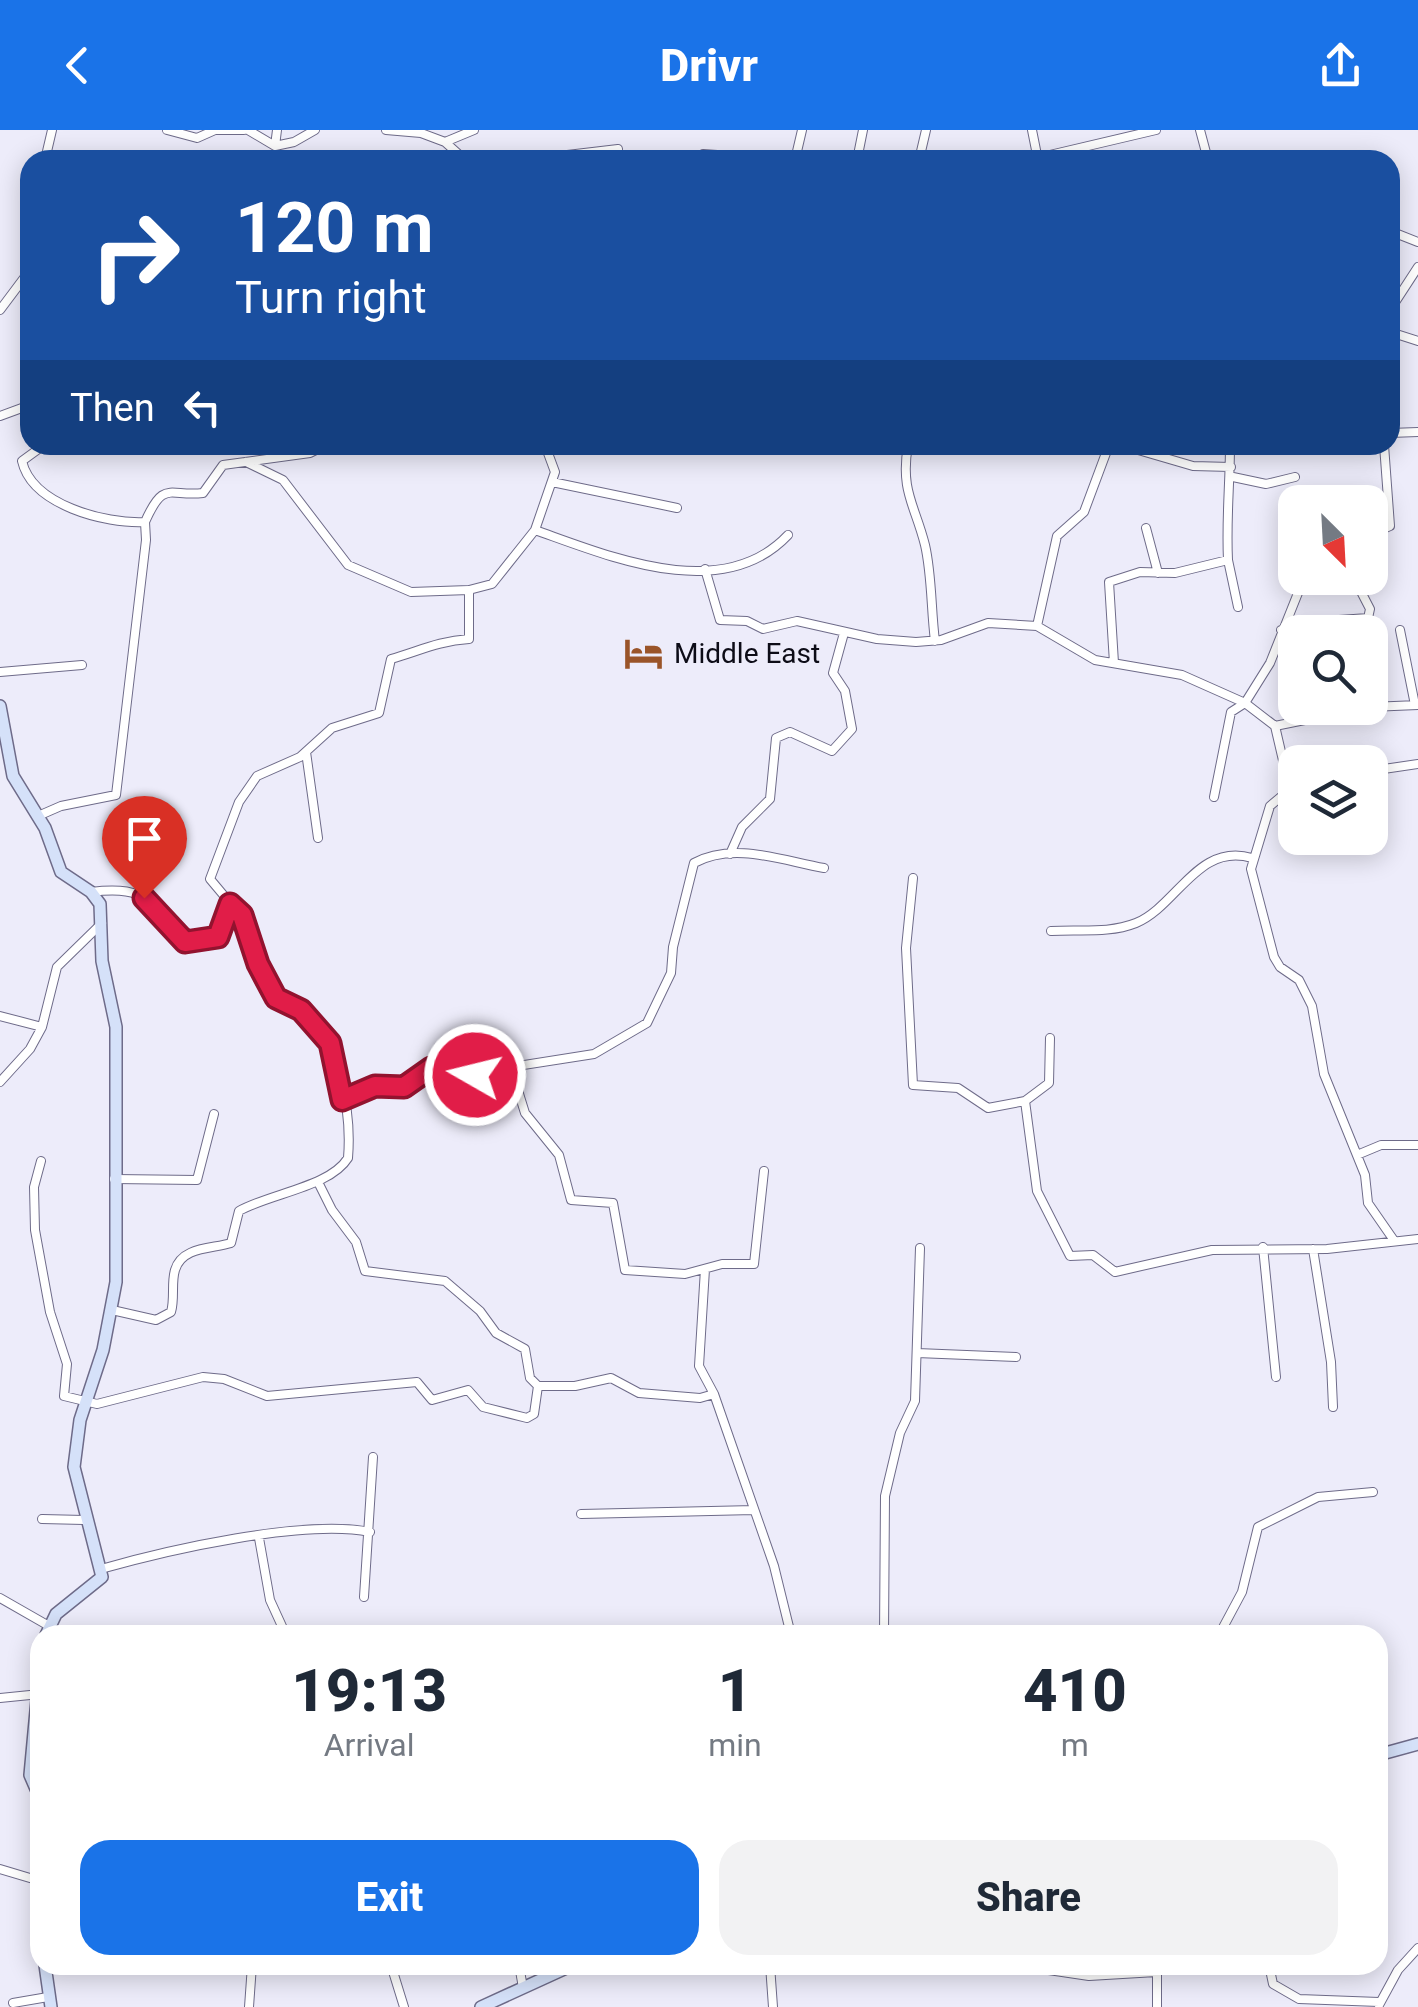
<!DOCTYPE html>
<style>
body{margin:0;font-family:Roboto,sans-serif;background:#f2f2f3;color:#1f2937;height:100vh;display:flex;flex-direction:column;font-size:38px;white-space:nowrap}
*{box-sizing:border-box;margin:0}
p{font-size:32px;color:#747a83}
.icon{flex:none;width:55px;height:55px;fill:none;stroke:currentColor;stroke-width:2;stroke-linecap:round;stroke-linejoin:round}
.map{position:relative;flex:1;overflow:hidden}
.drawer{position:absolute;left:30px;top:1495px;width:1358px;height:350px;display:flex;flex-direction:column;background:#fff;border-radius:30px;box-shadow:0 5px 25px #0003}
.drawer>*{flex:none}
.guide{position:absolute;left:20px;top:20px;width:1380px;height:305px;border-radius:30px;box-shadow:0 5px 25px #0003;background:#1a4fa0;color:#fff;overflow:hidden}
.needle{width:65px;rotate:156deg}
.fabs{position:absolute;left:1278px;top:355px;display:grid;gap:20px}
.fabs a{display:grid;place-items:center;width:110px;height:110px;border-radius:20px;background:#fff;box-shadow:0 5px 25px #0003;font-size:50px}
.pin{position:absolute;display:grid;place-items:center;width:85px;height:85px;color:#fff;margin:-102px -42px;border-radius:50% 50% 50% 0;rotate:-45deg;box-shadow:0 0 10px #0007}
.pin .icon{rotate:45deg}
.me{position:absolute;width:110px;margin:-55px;rotate:278deg;stroke-linejoin:round;filter:drop-shadow(0 0 8px #0008)}
.turn{display:flex;align-items:center;gap:35px;height:210px;padding:0 50px;font-size:45px}
.turn .icon{width:130px;height:130px;stroke-width:2.5}
.turn b{display:block;font-size:70px;line-height:85px}
.then{display:flex;align-items:center;height:95px;padding:0 50px;background:#0003;gap:20px;font-size:38px}
.eta{display:flex;justify-content:space-evenly;align-items:center;height:170px;text-align:center}
.eta b{font-size:60px;font-weight:800;line-height:70px}
.primary-button{display:flex;gap:20px;margin-top:auto;padding:20px 50px}
.primary-button a{flex:1;height:115px;border-radius:30px;background:#1a73e8;color:#fff;font-size:40px;font-weight:800;line-height:115px;text-align:center}
.primary-button a+a{background:#f2f2f3;color:#1f2937}
header{display:flex;justify-content:space-between;align-items:center;height:130px;padding:0 50px;background:#1a73e8;color:#fff;font-size:45px;font-weight:800}
.map>svg:first-child{display:block}
</style>
<header><svg class="icon" aria-label="back" viewBox="0 0 24 24"><path d="M15 5l-7 7 7 7"/></svg>Drivr<svg class="icon" aria-label="share" viewBox="0 0 24 24"><path d="M12 15V3M7 8l5-5 5 5M5 13v7h14v-7"/></svg></header>
<div class="map">
<svg width="1418" height="1877" viewBox="0 0 1418 1877">
<rect width="100%" height="100%" fill="#edecfa"/>
<g fill="none" stroke-linecap="round" stroke-linejoin="round">
<defs>
<path id="street" d="M167,0l30,8 18,-8h29
M248,0l27,16 19,-4 21,-12
M386,0l35,3 24,9 29,-12
M1032,0l6,30
M1200,0l8,30
M445,12l20,18
M275,16l2,-16
M1037,28l119,-28
M45,30l7,-30
M525,30l93,-11
M695,30l8,-6 84,6
M795,30l7,-30
M857,30l6,-30
M919,30l7,-30
M1390,101l28,11
M0,180l30,-40
M1390,180l28,-43
M1390,202l28,9
M0,286l30,-11
M1390,303l28,-1
M545,315l10,27 -20,58c74,26 187,75 253,5
M908,315c-8,46 7,60 17,100 7,30 6,65 10,96
M1121,315l72,21 38,1
M246,332l37,18 65,85 63,27 58,-2
M1233,347l33,7 29,-7
M552,352l125,26
M145,392c19,-43 24,-25 58,-29l20,-28 87,-12 16,-8
M1146,398l12,45
M1370,405l20,-9 -6,-81
M1228,430l10,47
M705,439l15,51 27,1 16,8 34,-8 80,18 39,3 25,-2 47,-17 49,3 58,34 87,15 63,28 30,23 20,86
M1037,496l20,-90 27,-24 25,-67
M1281,500l29,-8 58,-4 2,-9 -16,-31
M1400,500l15,75
M1114,533l-5,-81 31,-10 35,1 53,-13c-2,-41 2,-76 2,-115
M0,542l82,-7
M1370,577l48,-2
M1275,596l89,-18
M306,622l12,86
M1370,641l48,-7
M1289,660l-19,16 -19,63 23,88 6,10 19,13 13,26 12,68 41,101 3,28 25,36
M1214,667l17,-85 14,-9 25,-40 34,-85
M38,686l23,-10 55,-11 30,-255 -1,-18c-40,2 -113,-17 -123,-61l22,-16
M730,724l12,-27 28,-28 6,-61 14,-6 42,19 20,-22 -7,-38 -12,-18 11,-40
M913,748l-7,70 7,137 45,3 30,20 37,-7
M91,762c75,-9 49,25 94,50l33,-5 13,-33 -21,-25 29,-77 18,-26 43,-19 32,-29 47,-15 12,-54c28,-8 48,-18 78,-20v-49l23,-6 43,-54
M1051,801c29,-2 57,3 85,-8 41,-17 62,-81 116,-65
M0,886l42,11
M1050,908l-1,45 -24,18 12,90 33,65 23,-1 22,17 97,-22 115,-1 91,-10
M511,938l14,45 34,42 12,45 42,3 12,67 60,4 37,-10h32l10,-93
M0,952l30,-33 12,-22 15,-60 45,-44
M342,970l33,-14 29,1 27,-19 33,12 22,-9 108,-17 53,-31 24,-50 2,-26 21,-84c40,-22 89,-2 130,5
M1357,1025l24,-10h37
M41,1031l-7,26 1,43 15,82 17,52 -3,32 33,8 106,-27 21,2 43,17 150,-14 15,18 36,-10 15,17 44,11 7,-4 4,-28h37l36,-8 28,15 61,5 14,-4
M114,1049l83,1 17,-66
M318,1052l14,28 24,32 9,29 80,10 35,30 16,22 29,16 5,29 8,8
M1263,1117l13,130
M1313,1119l18,113 2,45
M705,1139l-6,97 15,28 60,172 17,69
M112,1180l44,10 15,-8c4,-14 0,-29 4,-42 7,-24 38,-21 56,-27l8,-32c32,-18 91,-24 109,-53 4,-48 -9,-110 -43,-144 -12,-13 -26,-11 -35,-28 -15,-26 -19,-62 -39,-82
M917,1223l99,4
M581,1384l173,-4
M42,1389l42,1
M259,1408l11,62 16,35
M101,1439c67,-19 202,-50 269,-37
M364,1467l9,-140
M0,1468l49,28
M884,1505l1,-139 15,-63 15,-32 5,-153
M1219,1505l23,-43 16,-65 60,-30 55,-5
M0,1568l40,-4
M0,1739l40,12
M391,1835l13,42
M519,1835l4,23
M770,1835l3,42
M1014,1835l75,11 67,-4
M1157,1835v42
M1269,1835l4,19 26,15 80,3
M13,1873l35,-6
M1379,1875l19,-35 20,-22
M249,1877l3,-42"/>
<path id="secondary" d="M0,576l13,70 32,52 16,44 30,20 9,12 2,57 14,66v255l-13,68 -23,70 -6,47 28,110 -46,37 -10,21
M40,1538l-10,107 10,23
M1378,1625l40,-11
M45,1835l6,42
M481,1877l92,-42"/>
</defs>
<use href="#street" stroke="#6e6b89" stroke-width="10"/>
<use href="#secondary" stroke="#6e6b89" stroke-width="14"/>
<use href="#street" stroke="#fff" stroke-width="8"/>
<use href="#secondary" stroke="#d5e1f9" stroke-width="11"/>
</g>
<g fill="none" stroke-linecap="round" stroke-linejoin="round">
<defs>
<path id="route" d="M144,768l41,44 33,-5 12,-33 12,11 16,49 18,34 25,12 29,33 12,57 33,-14 29,1 27,-19 27,11 17,-4"/>
</defs>
<use href="#route" stroke="#92132f" stroke-width="25"/>
<use href="#route" stroke="#e11d48" stroke-width="18"/>
</g>
<defs>
<symbol id="hotel-bare" viewBox="-9 -9 18 18"><path d="M-6-4.5h1.5V1H6V5H4.5V3h-9V5H-6ZM-4 0a1.8 1.8 0 1 1 3.6 0ZM.5 0V-2.5h3Q6-2.5 6 0Z" fill="#9a5429" stroke="#edecfa" stroke-width="2.5" paint-order="stroke"/></symbol>
</defs>
<g fill-rule="evenodd">
<use href="#hotel-bare" x="616" y="496" width="55" height="55"/>
</g>
<g text-anchor="middle" dominant-baseline="central" stroke-width="10" stroke-linejoin="round" paint-order="stroke">
<g font-size="28" fill="#0d0c17" stroke="#edecfa" text-anchor="start">
<text x="674" y="523">Middle East</text>
</g>
</g>
</svg>
<div class="fabs">
<a><svg class="needle" viewBox="-14 -14 28 28"><path d="M0-13l5 13h-10z" fill="#e53935"/><path d="M0 13l5-13h-10z" fill="#747a83"/></svg></a>
<a><svg class="icon" aria-label="search" viewBox="0 0 24 24"><circle cx="10" cy="10" r="6"/><path d="M15 15l6 6"/></svg></a>
<a><svg class="icon" aria-label="layers" viewBox="0 0 24 24"><path d="M12 4l9 5-9 5-9-5zM3 14l9 5 9-5"/></svg></a>
</div>
<div class="pin" style="left:144px;top:768px;background:#d93025"><svg class="icon" aria-label="arrive" viewBox="0 0 24 24"><path d="M6 21V4h12l-3 4 3 4H6"/></svg></div>
<svg class="me" style="left:475px;top:945px" viewBox="-20 -20 40 40"><circle r="17" fill="#e11d48" stroke="#fff" stroke-width="3"/><path d="M0-11L8 9 0 5-8 9z" fill="#fff"/></svg>
<div class="guide">
<div class="turn"><svg class="icon" aria-label="right" viewBox="0 0 24 24"><path d="M7 20v-9h11M14 6l5 5-5 5"/></svg><div><b>120 m</b>Turn right</div></div>
<div class="then">Then<svg class="icon" aria-label="left" viewBox="0 0 24 24"><path d="M17 20v-9H6M10 6l-5 5 5 5"/></svg></div>
</div>
<section class="drawer">
<div class="eta">
<div><b>19:13</b><p>Arrival</p></div>
<div><b>1</b><p>min</p></div>
<div><b>410</b><p>m</p></div>
</div>
<div class="primary-button"><a>Exit</a><a>Share</a></div>
</section>
</div>
